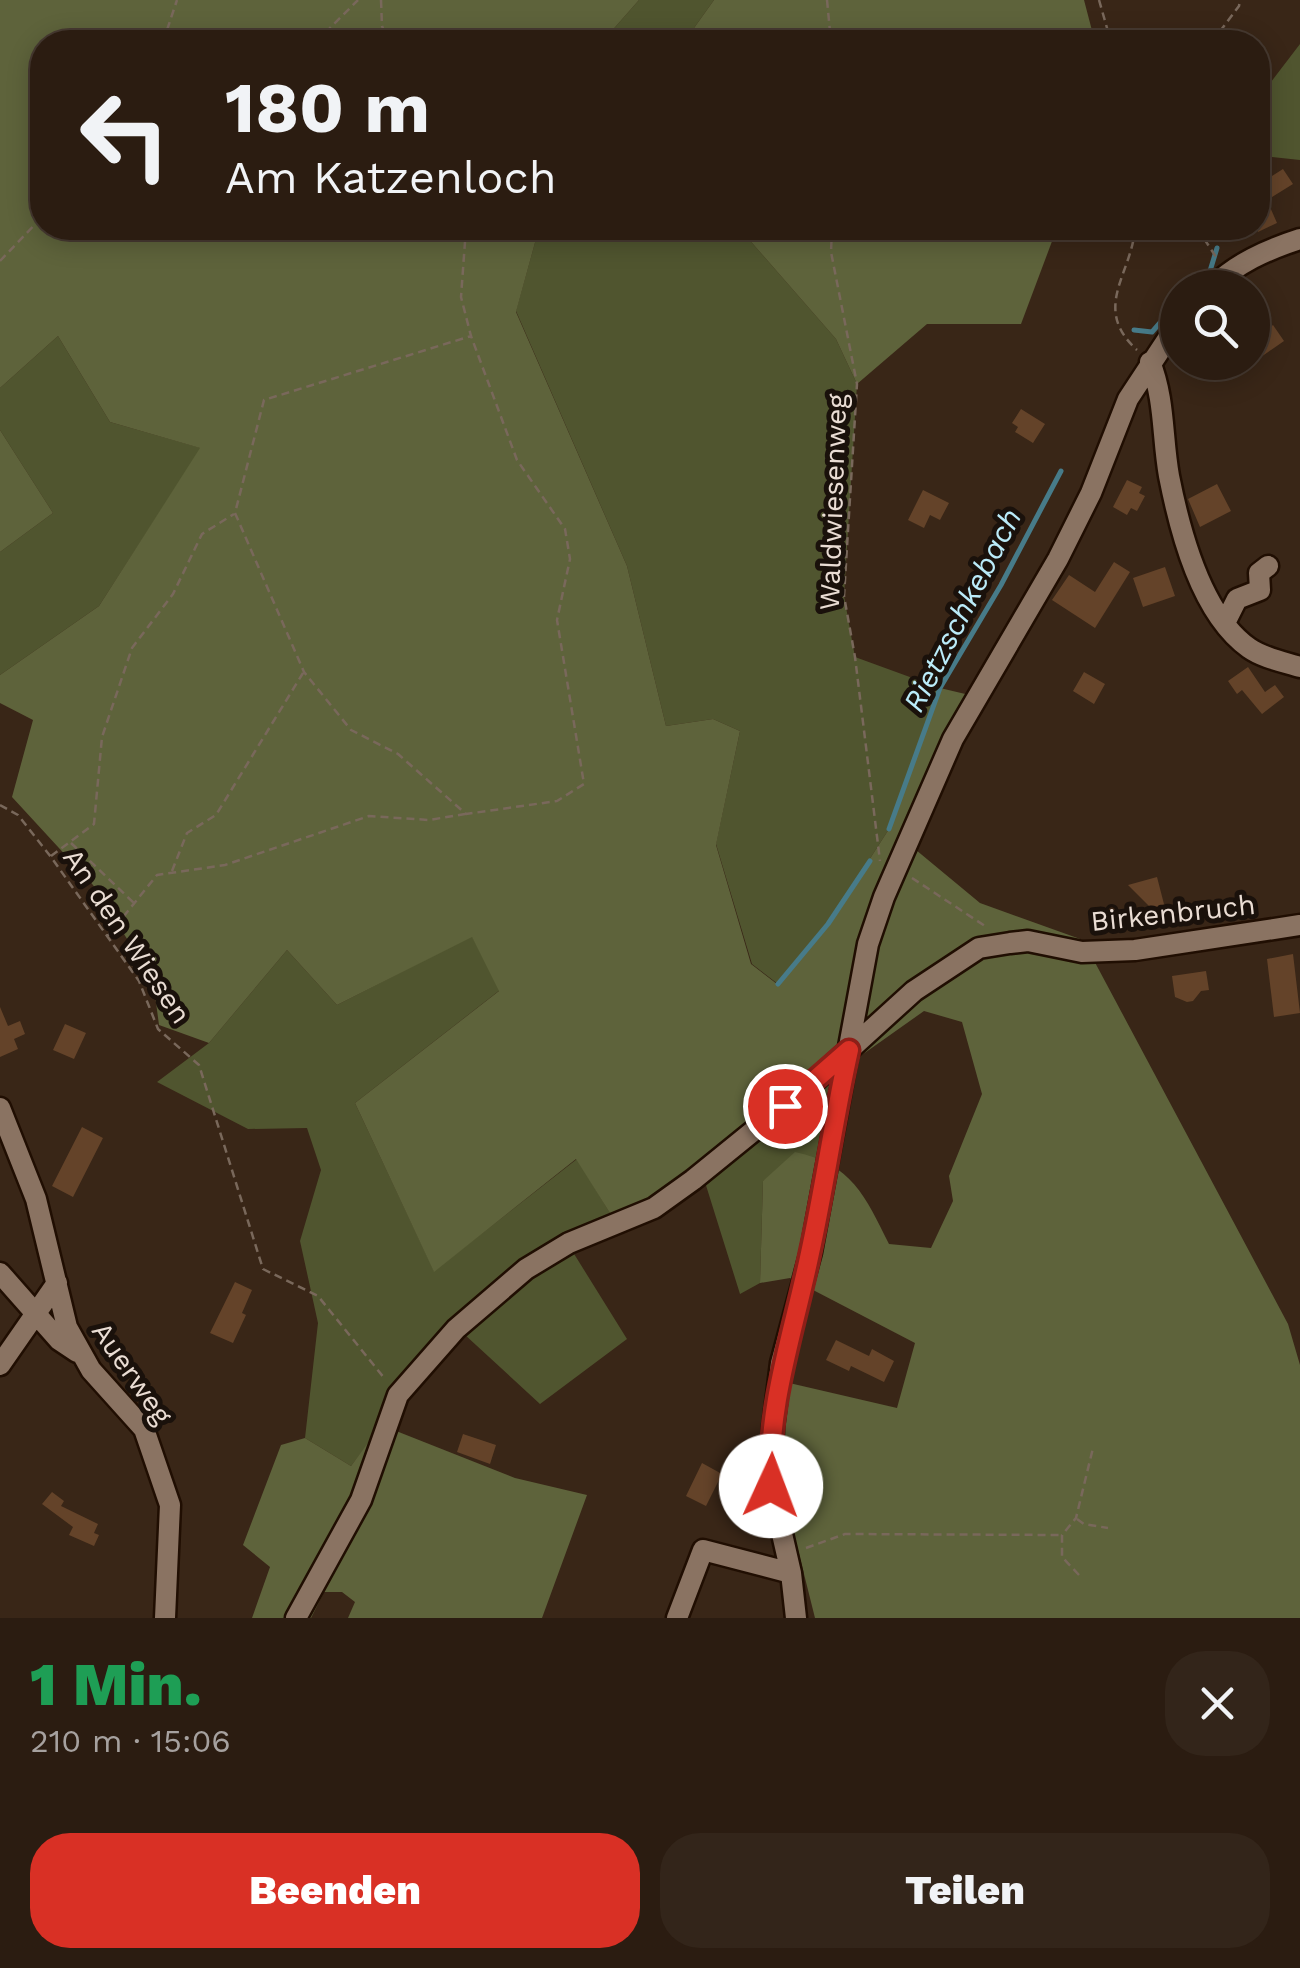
<!DOCTYPE html>
<html lang="de">
<meta charset="utf-8">
<style>
body{margin:0;font-family:"Work Sans",sans-serif;background:#33251a;color:#f1f3f6;height:100vh;display:flex;flex-direction:column;font-size:38px;white-space:nowrap}
*{box-sizing:border-box;margin:0}
p{font-size:32px;color:#a6a19f}
.icon{flex:none;width:55px;height:55px;fill:none;stroke:currentColor;stroke-width:2;stroke-linecap:round;stroke-linejoin:round}
.map{position:relative;height:1618px;overflow:hidden}
.panel{display:flex;flex-direction:column;background:#2b1c11;flex:1}
.panel>*{flex:none}
.top-card{position:absolute;left:30px;top:30px;width:1240px;height:210px;border-radius:40px;box-shadow:0 5px 25px #0003,0 0 0 2px #473a31;background:#2b1c11;color:#f1f3f6;overflow:hidden}
.controls{position:absolute;left:1160px;top:270px;display:grid;gap:20px}
.controls a{display:grid;place-items:center;width:110px;height:110px;border-radius:50%;background:#2b1c11;box-shadow:0 5px 25px #0003,0 0 0 2px #473a31;font-size:50px}
.pin{position:absolute;display:grid;place-items:center;width:85px;height:85px;color:#fff;margin:-42px;border:5px solid #fff;border-radius:50%;box-shadow:0 2px 10px #0007}
.me{position:absolute;width:110px;margin:-55px;rotate:2deg;stroke-linejoin:round;filter:drop-shadow(0 0 8px #0008)}
.turn{display:flex;align-items:center;gap:35px;height:210px;padding:0 30px;font-size:45px}
.turn .icon{width:130px;height:130px;stroke-width:2.5}
.turn b{display:block;font-size:70px;line-height:85px}
.round{display:grid;place-items:center;flex:none;width:105px;height:105px;border-radius:40px;background:#33251a}
.overview{display:flex;align-items:center;justify-content:space-between;height:170px;padding:0 30px}
h1{font-size:60px;font-weight:800;line-height:75px;color:#1e9e55}
.button{display:flex;gap:20px;margin-top:auto;padding:20px 30px}
.button a{flex:1;height:115px;border-radius:40px;background:#d93025;color:#fff;font-size:40px;font-weight:800;line-height:115px;text-align:center}
.button a+a{background:#33251a;color:#f1f3f6}
.map>svg:first-child{display:block}
</style>
<div class="map">
<svg width="1300" height="1618" viewBox="0 0 1300 1618">
<rect width="100%" height="100%" fill="#392617"/>
<path fill="#50552f" d="M639,0h75l-30,42h-82z
M1300,44v116l-28,-3 -14,11v-69z
M539,228h200l97,111 21,45 -13,212 11,61 85,31 -51,141 -61,95 -50,60 -26,-20 -36,-120 24,-113 -27,-12 -47,7 -39,-160 -111,-255z
M58,336l52,86 91,26 -102,158 -99,69v-123l53,-39 -53,-83v-42z
M472,936l28,54 -145,113 79,168 143,-112 36,59 -157,111 -105,137 -46,-28 13,-115 -18,-82 21,-71 -14,-42 -59,1 -91,-47 52,-39 78,-93 50,55z
M839,1071l-19,86 -57,24 -3,102 -20,11 -36,-115z
M571,1249l56,90 -87,65 -76,-70 64,-57z"/>
<path fill="#5e633b" d="M0,0h639l-37,42h-560v186h497l-23,84 111,254 39,160 47,-7 27,12 -24,114 35,119 26,20 51,-60 61,-95 51,-141 38,9 -68,148 70,58 103,37 205,384 12,41v253h-485l-38,-152 8,-84 112,26 18,-65 -125,-65 -30,5 3,-102 32,-29c57,12 70,44 94,92l42,4 22,-47 -4,-25 33,-82 -20,-72 -38,-11 -65,46 -49,14 -158,130 -39,17 -37,-59 -142,113 -79,-169 144,-112 -27,-54 -135,68 -50,-55 -78,93 -50,-18 -6,-45 -60,-95 -81,-88 21,-77 -33,-17v-28l99,-69 101,-158 -90,-26 -52,-86 -58,52z
M714,0h370l11,42h-411z
M739,228h318l-36,96h-94l-70,60 -21,-45z
M0,430l53,83 -53,39z
M381,1425l134,53 72,17 -45,123h-194l7,-16 -13,-10h-18l-13,26h-59l18,-51 -27,-22 38,-100 24,-7 46,28z"/>
<g fill="none" stroke-linecap="round" stroke-linejoin="round">
<path stroke="#477b89" stroke-width="5" d="M1192,288l18,-17 7,-23
M1134,330l18,2 26,-30
M889,829l51,-141 61,-103 60,-114
M778,984l50,-60 42,-63"/>
</g>
<path fill="#644329" d="M1258,161l11,17 14,-9 10,15 -26,16 10,23 -19,9z
M1273,325l11,16 -23,16 -9,-17z
M1021,409l24,15 -12,19 -18,-11 3,-5 -6,-4z
M1127,480l15,7 -3,6 6,3 -8,15 -6,-3 -4,7 -14,-8z
M1217,484l14,27 -31,16 -12,-28z
M923,490l26,13 -9,17 -10,-5 -6,13 -16,-8z
M1114,562l16,10 -35,56 -43,-28 17,-25 26,17z
M1165,567l10,29 -32,11 -10,-29z
M1248,667l17,25 10,-7 9,12 -22,17 -20,-24 -5,4 -9,-13z
M1084,672l21,12 -11,20 -21,-13z
M1157,877l8,31 -11,3 -26,-26z
M1293,954l7,59 -26,4 -7,-58z
M1206,971l3,19 -8,1 -8,10 -6,1 -12,-5 -3,-21z
M0,1007l8,19 12,-5 5,13 -11,5 4,10 -18,8z
M65,1024l21,9 -12,26 -21,-9z
M82,1127l21,11 -30,59 -21,-11z
M235,1282l17,8 -10,23 4,2 -13,28 -23,-10z
M836,1340l33,16 3,-7 22,12 -10,21 -33,-16 -2,5 -23,-11z
M463,1434l33,11 -6,19 -33,-12z
M702,1463l20,11 -16,32 -20,-10z
M52,1492l12,9 -3,5 37,18 -4,9 5,2 -5,11 -25,-11 4,-8 -31,-23z"/>
<g fill="none" stroke-linecap="round" stroke-linejoin="round">
<defs>
<path id="minor" d="M1211,288c26,-25 55,-38 89,-49
M1150,362c15,37 12,75 19,114 11,56 32,138 80,172 14,10 35,14 51,19
M1225,623l12,-24 23,-9 -1,-17 9,-7
M0,1108l36,91 31,128 24,43 53,59 26,76 -5,113
M0,1273l59,67 18,12
M0,1365l57,-82
M296,1618l65,-118 37,-105 58,-66 70,-60 43,-26 85,-35 39,-28 122,-99 99,-90 65,-43 31,-5 18,-2 54,11 53,-2 165,-25
M677,1618l26,-68 88,23
M796,1618l-5,-45 -20,-87 2,-59 8,-64 30,-111 57,-308 16,-47 69,-158 105,-180 33,-66 37,-94 50,-76"/>
</defs>
<use href="#minor" stroke="#200e02" stroke-width="25"/>
<path stroke="#79685b" stroke-width="2.5" stroke-dasharray="8 5" stroke-linecap="butt" d="M381,0l1,26 6,16
M827,0l4,42
M1099,0l12,42
M163,42l14,-42
M316,42l42,-42
M1212,42l27,-36 1,-6
M466,228l-5,69 10,39 46,124 48,69 5,30 -13,61 27,164 -27,17 -91,13 -68,-60 -47,-24 -47,-58 -69,-159 29,-113 207,-64
M832,228l-1,24 26,132 -13,212 11,61 25,204
M1135,228c-3,46 -44,80 2,122
M1197,228l21,32
M0,261l42,-44
M0,805l18,10 33,42 88,124 19,48 41,36 64,204 55,27 67,83
M71,843l63,60
M51,856l43,-32 8,-87 30,-89 41,-54 29,-60 32,-20
M172,871l15,-38 29,-18 87,-142
M912,878l73,48
M107,937l50,-62 68,-10 144,-49 60,4 36,-6
M1077,1519l7,5 24,4
M806,1548l39,-14 217,1
M1079,1575l-17,-18v-22l14,-17 17,-70"/>
<use href="#minor" stroke="#8a7362" stroke-width="20"/>
</g>
<g fill="none" stroke-linecap="round" stroke-linejoin="round">
<defs>
<path id="route" d="M771,1486c-4,-81 23,-155 39,-233 15,-68 24,-136 39,-203l-64,56"/>
</defs>
<use href="#route" stroke="#8d1f18" stroke-width="25"/>
<use href="#route" stroke="#d93025" stroke-width="18"/>
</g>
<g text-anchor="middle" dominant-baseline="central" stroke-width="10" stroke-linejoin="round" paint-order="stroke">
<g font-size="28" fill="#eaddd4" stroke="#1a110b">
<text transform="translate(833 502) rotate(-88)">Waldwiesenweg</text>
<text transform="translate(1173 913) rotate(-6)">Birkenbruch</text>
<text transform="translate(127 936) rotate(56)">An den Wiesen</text>
<text transform="translate(132 1373) rotate(55)">Auerweg</text>
</g>
<g font-size="30" font-style="italic" fill="#baebf9" stroke="#1a110b">
<text transform="translate(962 610) rotate(-63)">Rietzschkebach</text>
</g>
</g>
</svg>
<div class="controls">
<a><svg class="icon" aria-label="search" viewBox="0 0 24 24"><circle cx="10" cy="10" r="6"/><path d="M15 15l6 6"/></svg></a>
</div>
<div class="pin" style="left:785px;top:1106px;background:#d93025"><svg class="icon" aria-label="arrive" viewBox="0 0 24 24"><path d="M6 21V4h12l-3 4 3 4H6"/></svg></div>
<svg class="me" style="left:771px;top:1486px" viewBox="-20 -20 40 40"><circle r="19" fill="#fff"/><path d="M0-13L10 11 0 6-10 11z" fill="#d93025"/></svg>
<div class="top-card">
<div class="turn"><svg class="icon" aria-label="left" viewBox="0 0 24 24"><path d="M17 20v-9H6M10 6l-5 5 5 5"/></svg><div><b>180 m</b>Am Katzenloch</div></div>
</div>
</div>
<section class="panel">
<div class="overview"><div><h1>1 Min.</h1><p>210 m · 15:06</p></div><a class="round"><svg class="icon" aria-label="close" viewBox="0 0 24 24"><path d="M6 6l12 12M18 6L6 18"/></svg></a></div>
<div class="button"><a>Beenden</a><a>Teilen</a></div>
</section>
